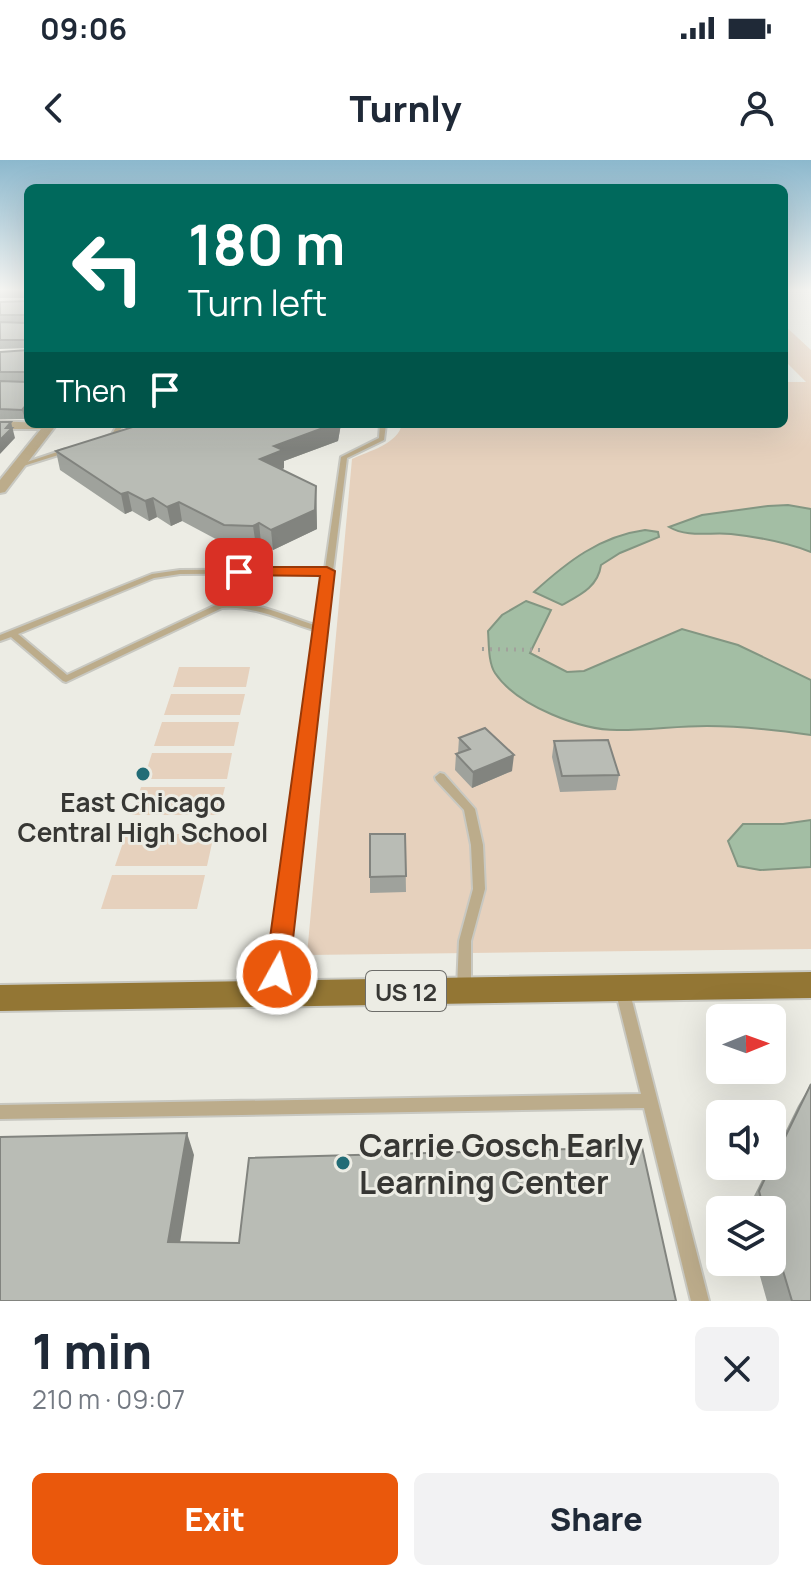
<!DOCTYPE html>
<meta charset="utf-8">
<style>
body{margin:0;font-family:Manrope,sans-serif;background:#f2f2f3;color:#1f2937;height:100vh;display:flex;flex-direction:column;font-size:30px;white-space:nowrap}
*{box-sizing:border-box;margin:0}
p{font-size:26px;color:#747a83}
.icon{flex:none;width:44px;height:44px;fill:none;stroke:currentColor;stroke-width:2;stroke-linecap:round;stroke-linejoin:round}
.map{position:relative;height:1141px;overflow:hidden}
.drawer{display:flex;flex-direction:column;background:#fff;flex:1}
.drawer>*{flex:none}
.hud{position:absolute;left:24px;top:24px;width:764px;height:244px;border-radius:12px;box-shadow:0 8px 32px #0002;background:#00695c;color:#fff;overflow:hidden}
.needle{width:52px;rotate:89deg}
.buttons{position:absolute;left:706px;top:844px;display:grid;gap:16px}
.buttons a{display:grid;place-items:center;width:80px;height:80px;border-radius:12px;background:#fff;box-shadow:0 8px 32px #0002;font-size:40px}
.pin{position:absolute;display:grid;place-items:center;width:68px;height:68px;color:#fff;margin:-34px;border-radius:16px;box-shadow:0 4px 12px #0006}
.me{position:absolute;width:88px;margin:-44px;rotate:7deg;stroke-linejoin:round;filter:drop-shadow(0 0 6px #0008)}
.turn{display:flex;align-items:center;gap:28px;height:168px;padding:0 32px;font-size:36px}
.turn .icon{width:104px;height:104px;stroke-width:2.5}
.turn b{display:block;font-size:56px;line-height:68px}
.then{display:flex;align-items:center;height:76px;padding:0 32px;background:#0003;gap:16px;font-size:30px}
.round{display:grid;place-items:center;flex:none;width:84px;height:84px;border-radius:12px;background:#f2f2f3}
.summary{display:flex;align-items:center;justify-content:space-between;height:136px;padding:0 32px}
h1{font-size:48px;font-weight:800;line-height:60px}
.primary-button{display:flex;gap:16px;margin-top:auto;padding:16px 32px}
.primary-button a{flex:1;height:92px;border-radius:12px;background:#ea580c;color:#fff;font-size:32px;font-weight:800;line-height:92px;text-align:center}
.primary-button a+a{background:#f2f2f3;color:#1f2937}
.status{display:flex;justify-content:space-between;align-items:center;height:56px;padding:0 40px;background:#fff;direction:ltr}
.status svg{height:22px;fill:currentColor}
header{display:flex;justify-content:space-between;align-items:center;height:104px;padding:0 32px;background:#fff;font-size:36px;font-weight:800}
.map>svg:first-child{display:block}
</style>
<div class="status"><b>09:06</b><svg viewBox="0 0 49 12"><path d="M0 12V9h3v3zM5 12V6h3v6zM10 12V3h3v9zM15 12V0h3v12zM26 1h20v11H26zM47 4h2v5h-2z"/></svg></div>
<header><svg class="icon" aria-label="back" viewBox="0 0 24 24"><path d="M15 5l-7 7 7 7"/></svg>Turnly<svg class="icon" aria-label="person" viewBox="0 0 24 24"><circle cx="12" cy="8" r="4"/><path d="M4 21q1-7 8-7t8 7"/></svg></header>
<div class="map">
<svg width="811" height="1141" viewBox="0 0 811 1141">
<rect width="100%" height="100%" fill="#ecece4"/>
<path fill="#e6d1bd" d="M784,165l27,25v599l-504,6 45,-496c17,-8 46,-15 50,-35h382v-42h22l-22,-22z
M179,507h71l-4,20h-73z
M171,534h74l-5,21h-76z
M162,562h77l-5,24h-80z
M152,593h80l-5,26h-83z
M141,627h84l-7,28h-86z
M126,674h88l-7,32h-92z
M112,715h93l-8,34h-96z"/>
<path fill="#a3bea4" stroke="#839682" stroke-width="2" d="M768,346l20,-1 23,4v43c-25,-10 -53,-15 -80,-18 -21,-2 -43,4 -62,-7l33,-12z
M645,370l13,2 1,5 -39,16 -19,12c-3,22 -21,30 -39,40l-28,-13c33,-30 66,-56 111,-62z
M526,441l25,9 -21,43 37,19 17,-1 98,-42 56,16 73,35v55c-35,-5 -69,-9 -104,-9 -29,0 -58,4 -87,4 -38,1 -103,-24 -125,-57 -7,-11 -6,-30 -7,-42l14,-16z
M811,660v47l-51,3 -22,-4 -10,-25 15,-17h40z"/>
<g fill="none" stroke-linecap="round" stroke-linejoin="round">
<defs>
<path id="service" d="M118,264h6l-8,12 -14,4v-2l10,-4z
M380,264h6l-2,16 -37,18 -66,533 -2,4 -5,2 -5,-2 -2,-4 50,-360c-32,-9 -61,-26 -95,-23l-156,74 -3,-1 -52,-44 -11,4v-6l152,-61 28,-4 145,-1 16,-112 38,-19zM325,413l-7,53c-33,-10 -63,-26 -98,-23l-153,72 -49,-41 136,-56 26,-4z
M66,289l3,2 -1,1 -48,15 -5,-1z
M440,613l4,1 31,35 8,36 2,44 -14,52v47l-2,4 -5,2 -5,-2 -2,-4 2,-47 14,-52 -2,-44 -7,-35 -28,-30 -1,-3z
M622,823l5,2 2,4 80,312h-18l-47,-193 -644,11v-14l641,-11 -26,-105 2,-4z"/>
<path id="minor" d="M0,261l57,3 -52,68 -5,1v-13l41,-51h-41z"/>
<path id="primary" d="M811,812v26l-811,13v-26z"/>
</defs>
<use href="#service" stroke="#c8c8c1" stroke-width="4"/>
<use href="#minor" stroke="#c8c8c1" stroke-width="4"/>
<use href="#primary" stroke="#c8c8c1" stroke-width="4"/>
<path stroke="#a1a19b" stroke-width="4" stroke-dasharray="2 6" stroke-linecap="butt" d="M482,489l60,1"/>
<use href="#service" fill="#bcac8b" fill-rule="evenodd"/>
<use href="#minor" fill="#bcac8b" fill-rule="evenodd"/>
<use href="#primary" fill="#937634" fill-rule="evenodd"/>
</g>
<path fill="#9fa29c" d="M0,129h28v9h-28z
M28,141v47l-28,1v-47z
M28,190v66l-3,3h-25v-38h26h-26v-29z
M135,264h206l-3,17 -54,20v7l-2,2 34,16 1,43 -44,21 -12,-7 -5,3 -29,-1 -45,-24 -11,5 -14,-9 -8,4 -17,-10 -7,3 -65,-44 -4,-19 77,-24z
M459,578l53,33 -40,17 -17,-18 1,-16 2,-1z
M554,581l65,34 -3,15 -56,2 -8,-35z
M405,674l1,58 -36,1v-16z
M811,924v217h-44l-11,-39h16v-52h-25l22,-44h3v-7l26,-53z"/>
<path fill="#82847f" d="M28,243v13l-3,3 -3,-9z
M11,262l4,16 -15,16v-14l6,-12z
M334,264h7l-3,17 -54,20v7l-22,10 -2,-19 14,-13z
M316,326l1,43 -44,21 -2,-20z
M128,332l4,19 -7,3 -4,-20z
M153,338l4,19 -8,4 -4,-20z
M179,342l3,19 -11,5 -4,-19z
M259,363l2,20 -5,3 -3,-20z
M514,595l-2,16 -40,17 1,-16z
M187,973l7,22 -17,107 -9,-20z"/>
<path fill="#b9bcb5" stroke="#82847f" stroke-width="2" d="M0,129h28v12l-2,-11h-26z
M28,141v16l-2,-2h-26v-13z
M28,159v23l-2,-2h-26v-18l26,1z
M28,190v24l-2,-2h-26v-20z
M28,216v27l-6,7 -22,-1v-28l26,1z
M0,262h11l-5,6h6l-12,12z
M135,264h199l-60,22 9,4 -23,9 56,27 -1,24 -44,20 -12,-7 -6,3 -29,-1 -45,-23 -12,5 -14,-9 -8,3 -17,-9 -7,2 -65,-43 77,-24z
M485,568l29,27 -41,17 -17,-18 14,-5 -11,-11z
M608,580l11,35 -57,1 -8,-35z
M370,674h35l1,42 -36,1z
M811,924v217h-19l-20,-67v-24h-8l-5,-19z
M187,973l-19,109 71,1 10,-85 393,-11 34,154h-676v-164z"/>
<linearGradient id="sky" x2="0" y2="1"><stop stop-color="#8cb8cd"/><stop offset="0.45" stop-color="#f6f6f3"/><stop offset="1" stop-color="#f6f6f3" stop-opacity="0"/></linearGradient>
<rect width="811" height="289" fill="url(#sky)"/>
<path fill="#ea580c" stroke="#983908" stroke-width="2" d="M239,407h88l8,4 -46,403 -4,7 -8,3 -9,-3 -3,-7 55,-398 -86,-1v-6z"/>
<g fill="#226c76" stroke="#ecece4" stroke-width="3">
<circle cx="143" cy="614" r="8"/>
<circle cx="343" cy="1003" r="8"/>
</g>
<g text-anchor="middle" dominant-baseline="central" stroke-width="6" stroke-linejoin="round" paint-order="stroke">
<rect fill="#ecece4" stroke="#6d6d69" stroke-width="2" x="366" y="811" width="80" height="40" rx="6"/>
<g font-size="24" font-weight="bold" fill="#373734">
<text x="406" y="831">US 12</text>
</g>
<g font-size="26" font-weight="bold" fill="#373734" stroke="#ecece4">
<text x="143" y="642">East Chicago<tspan x="143" dy="30">Central High School</tspan></text>
</g>
<g font-size="32" font-weight="bold" fill="#373734" stroke="#ecece4" text-anchor="start">
<text x="359" y="985">Carrie Gosch Early<tspan x="359" dy="37">Learning Center</tspan></text>
</g>
</g>
</svg>
<div class="buttons">
<a><svg class="needle" viewBox="-14 -14 28 28"><path d="M0-13l5 13h-10z" fill="#e53935"/><path d="M0 13l5-13h-10z" fill="#747a83"/></svg></a>
<a><svg class="icon" aria-label="sound" viewBox="0 0 24 24"><path d="M4 9h4l5-4v14l-5-4H4zM17 9q2 3 0 6"/></svg></a>
<a><svg class="icon" aria-label="layers" viewBox="0 0 24 24"><path d="M12 4l9 5-9 5-9-5zM3 14l9 5 9-5"/></svg></a>
</div>
<div class="pin" style="left:239px;top:412px;background:#d93025"><svg class="icon" aria-label="arrive" viewBox="0 0 24 24"><path d="M6 21V4h12l-3 4 3 4H6"/></svg></div>
<svg class="me" style="left:277px;top:814px" viewBox="-20 -20 40 40"><circle r="17" fill="#ea580c" stroke="#fff" stroke-width="3"/><path d="M0-11L8 9 0 5-8 9z" fill="#fff"/></svg>
<div class="hud">
<div class="turn"><svg class="icon" aria-label="left" viewBox="0 0 24 24"><path d="M17 20v-9H6M10 6l-5 5 5 5"/></svg><div><b>180 m</b>Turn left</div></div>
<div class="then">Then<svg class="icon" aria-label="arrive" viewBox="0 0 24 24"><path d="M6 21V4h12l-3 4 3 4H6"/></svg></div>
</div>
</div>
<section class="drawer">
<div class="summary"><div><h1>1 min</h1><p>210 m · 09:07</p></div><a class="round"><svg class="icon" aria-label="close" viewBox="0 0 24 24"><path d="M6 6l12 12M18 6L6 18"/></svg></a></div>
<div class="primary-button"><a>Exit</a><a>Share</a></div>
</section>
